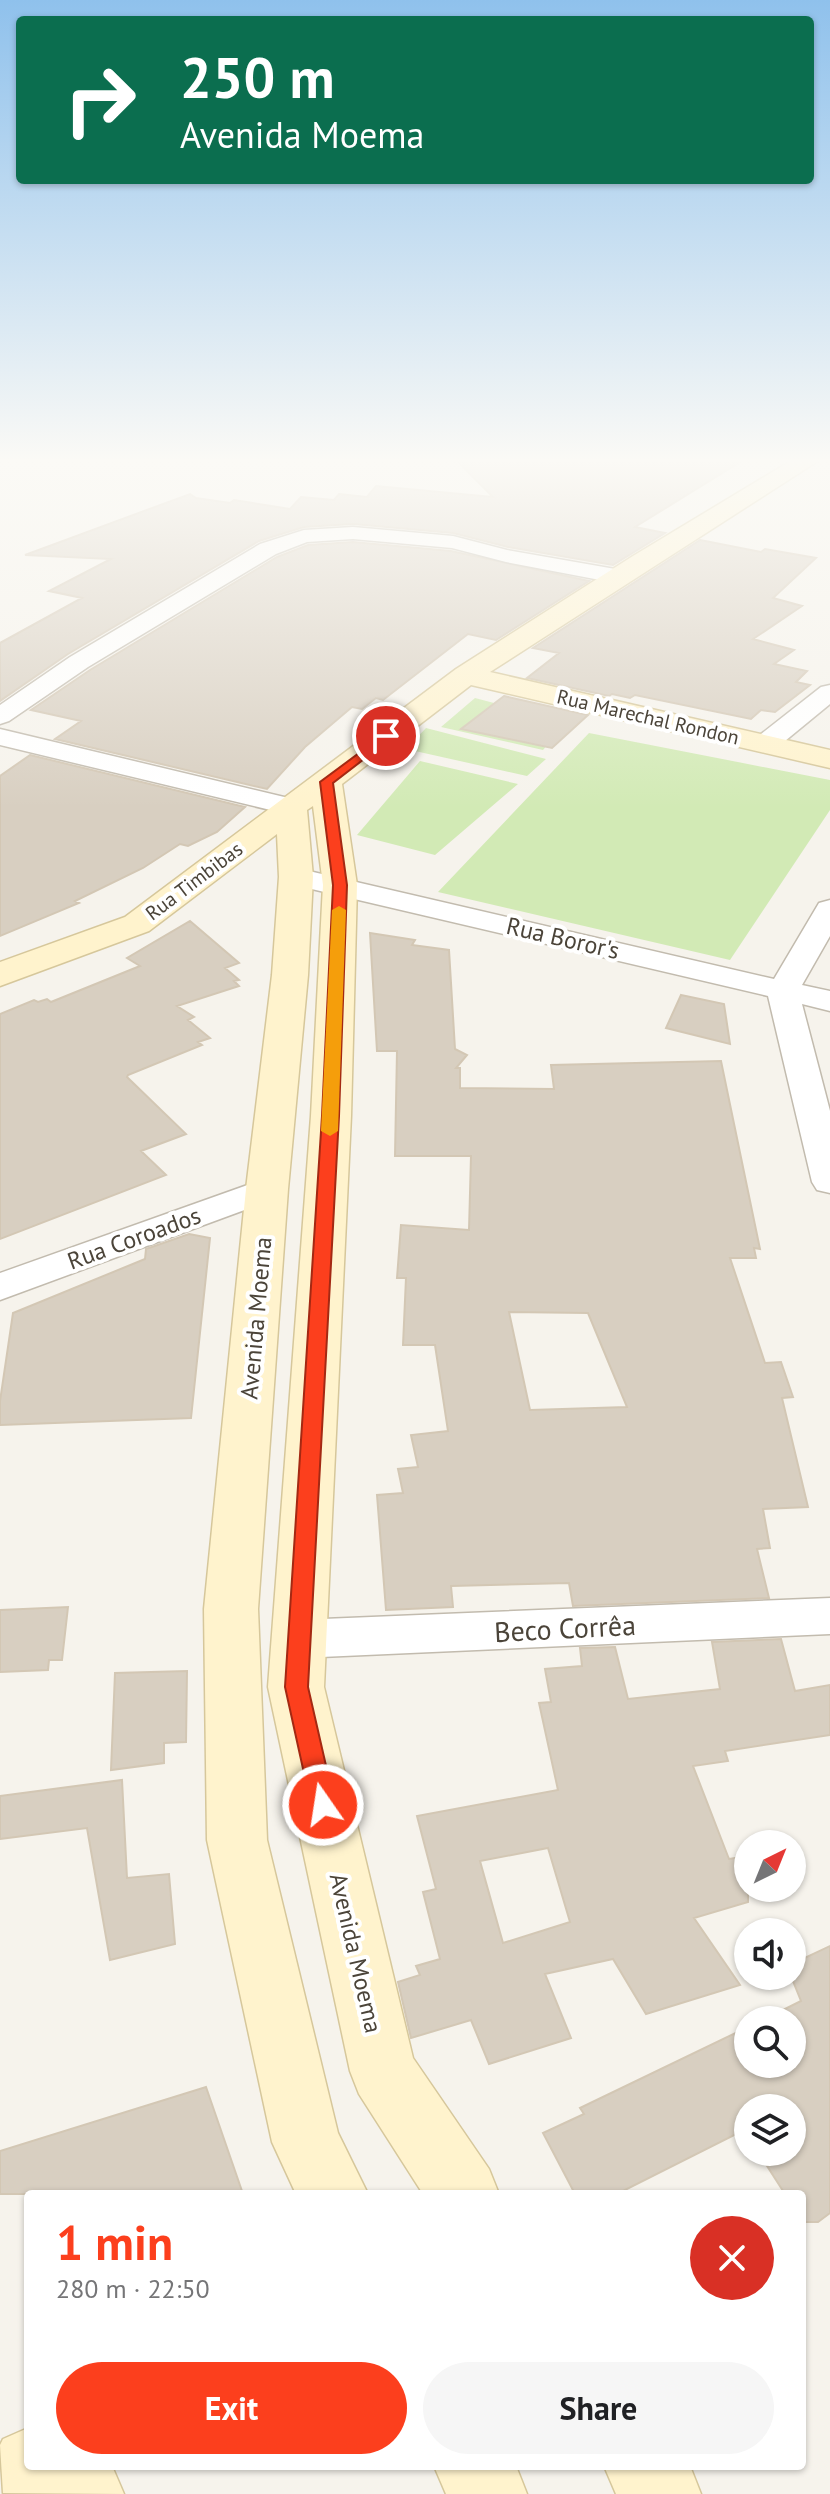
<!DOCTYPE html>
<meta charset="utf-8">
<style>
body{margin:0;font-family:"PT Sans",sans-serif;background:#f6f6f6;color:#202124;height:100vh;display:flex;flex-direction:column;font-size:30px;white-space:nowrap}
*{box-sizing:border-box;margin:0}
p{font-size:26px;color:#757577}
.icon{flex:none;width:44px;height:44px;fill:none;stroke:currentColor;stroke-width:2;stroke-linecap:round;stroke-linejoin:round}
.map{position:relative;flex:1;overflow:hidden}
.drawer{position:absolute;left:24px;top:2190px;width:782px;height:280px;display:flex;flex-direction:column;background:#fff;border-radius:8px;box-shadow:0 2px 6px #0004}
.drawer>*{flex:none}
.banner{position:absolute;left:16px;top:16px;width:798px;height:168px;border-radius:8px;box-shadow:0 2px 6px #0004;background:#0b6e4f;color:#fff;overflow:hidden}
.needle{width:52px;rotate:43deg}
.tools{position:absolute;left:734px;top:1830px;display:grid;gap:16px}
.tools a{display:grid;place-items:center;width:72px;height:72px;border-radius:50%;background:#fff;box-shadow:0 2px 6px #0004;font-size:40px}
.pin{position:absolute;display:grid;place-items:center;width:68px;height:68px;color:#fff;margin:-34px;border:4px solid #fff;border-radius:50%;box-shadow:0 2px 8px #0007}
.me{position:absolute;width:88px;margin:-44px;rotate:347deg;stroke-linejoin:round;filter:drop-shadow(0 0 6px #0008)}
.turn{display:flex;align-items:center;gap:28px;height:168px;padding:0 32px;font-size:36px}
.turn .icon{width:104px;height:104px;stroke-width:2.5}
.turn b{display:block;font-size:56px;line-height:68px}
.round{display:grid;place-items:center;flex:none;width:84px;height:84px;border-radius:42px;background:#f6f6f6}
.summary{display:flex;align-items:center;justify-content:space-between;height:136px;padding:0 32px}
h1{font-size:48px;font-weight:700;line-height:60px;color:#fc3f1d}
.primary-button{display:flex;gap:16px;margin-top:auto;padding:16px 32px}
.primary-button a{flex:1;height:92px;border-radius:48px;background:#fc3f1d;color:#fff;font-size:32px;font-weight:700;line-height:92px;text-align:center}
.primary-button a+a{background:#f6f6f6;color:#202124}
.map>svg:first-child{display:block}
</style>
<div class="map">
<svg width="830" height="2494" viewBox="0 0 830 2494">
<rect width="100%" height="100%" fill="#f6f3ec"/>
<path fill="#d2eab5" d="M475,698l92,24 -24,28 -102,-23z
M426,728l120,31 -19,17 -121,-27z
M589,733l241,47v30l-100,150 -292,-68z
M420,761l98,23 -83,71 -78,-20z"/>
<path fill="#d8cfc1" stroke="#d3c7b4" stroke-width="2" fill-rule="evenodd" d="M455,459h290l-110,68 30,6 -52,32 -105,-18 -55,-14 -100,-9 -49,3 -45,14 -191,113 -68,47v-58l82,-45 -33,-7 62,-32 -86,-4 165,-61 6,4 34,5 4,-3 56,9 11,-12 33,3 5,-6 28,3 9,-11 117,11z
M700,540l61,12 4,-3 51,9 -43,40 29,8 -49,33 41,11 -20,14 33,7 -11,11 14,3 -35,27 -14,-2 -10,9 -116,-24 -5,3 -18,-4 -3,2 -82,-18 32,-25 -26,-5z
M353,542l98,9 138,30 -93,59 -28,-6 -85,66 -7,-2 -14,11 -10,-2 -47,40 -38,42 -212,-50 26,-18 -50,-11 59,-40 187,-113 31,-12z
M504,696l84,19 -36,33 -91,-19z
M30,755l215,52 -28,25 -29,14 -8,-2 -37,24 -68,33 4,2 -79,33v-160z
M190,921l49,42 -14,5 14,12 -5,1 5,5 -62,20 17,11 -6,3 22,18 -12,4 4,3 -74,30 -1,2 59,57 -45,17 25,24 -166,64v-225l34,-14 4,2 9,-3 4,3 89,-36 -13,-8z
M370,933l45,7 -3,5 37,5 6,99 12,6 -11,13h4v20l94,1 -3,-24 170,-4 39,188 -6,-1 2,10h-26l35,105 16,-1 12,35 -11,1 26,109 -45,2 7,39 -13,1 12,49 -196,8 -4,-23 -118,3 2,21 -67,3 -9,-115 26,-2 -5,-24 20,-2 -7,-32 37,-4 -13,-86h-32l3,-67h-9l4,-53 68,5 2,-74h-76l2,-105h-20zM509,1312l79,1 39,94 -97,3z
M681,995l43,9 6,40 -64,-16z
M189,1234l21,4 -19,180 -191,7v-24l13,-88 132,-54 1,-10z
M68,1607l-6,53h-13l-1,10 -48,2v-62z
M781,1639l14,52 35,-6v50l-105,16 3,10 -35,5 36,93 19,-3v46l-54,16 46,67 -94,29 -33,-55 -68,15 26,64 -82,26 -18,-44 -60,18 -13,-56 22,-7 -4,-9 24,-7 -17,-67 13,-3 -19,-73 141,-26 -19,-87 12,-1 -6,-33 37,-3 -2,-18 35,-1 13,52 92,-10 -8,-47zM548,1848l22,74 -67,21 -23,-82z
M187,1671l-1,71 -22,1v20l-53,7 4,-97z
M122,1780l5,98 42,-4 6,70 -65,16 -23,-132 -87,11v-43z
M830,1946v267l-12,9h-15l-1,-28h-17l-27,-42h34v-44h-44v28l-4,-6 -127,64h-42l-32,-61 41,-19 -4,-6 168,-81v37h44v-44h-29l38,-19 -10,-25 1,-12z
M206,2087l37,107h-243v-43z"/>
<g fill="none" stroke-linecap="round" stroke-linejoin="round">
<defs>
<path id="street" d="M353,527l100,9 54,14 114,20 11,7 -11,7 -115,-22 -54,-14 -99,-9 -46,3 -31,12 -188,113 -79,54 -9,3v-19l70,-48 190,-113 44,-14z
M830,685v19l-56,46h-18l-4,-6 4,-6 65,-51z
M0,729l301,72 4,6 -4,6 -10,2 -291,-70z
M296,868l478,111 45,-76 11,-3v36l-28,49 28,6v20l-28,-7 28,107v82l-13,-3 -5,-8 -44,-186 -482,-113 -5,-6 5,-6z
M267,1178l13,3 5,8 -5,8 -280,103v-27z
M830,1598v36l-531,24 -17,-6 -7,-13 7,-13 17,-6z"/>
<path id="secondary" d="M794,459h27l-331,213 340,78v18l-359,-83 -129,99 15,101 -6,231 -27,571 89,371 76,111 10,25h-76l-64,-100 -9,-23 -82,-384 43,-571 12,-231 -10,-79 -6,4 6,67 -5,98 -20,214 -30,420 9,231 71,293 30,61h-72l-24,-52 -65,-302 -3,-231 42,-420 26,-214 7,-98 -2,-43 -128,97 -149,55v-24l125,-45 331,-248 177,-113z
M28,2428v38h84l12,28 -121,-1 -3,-48 3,-6z
M434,2466h82l11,28h-81z
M604,2466h86l11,28h-85z"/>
</defs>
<use href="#street" stroke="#c2bbae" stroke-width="3"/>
<use href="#secondary" stroke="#d6c79b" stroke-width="3"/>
<use href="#street" fill="#fff" fill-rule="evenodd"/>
<use href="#secondary" fill="#fff3cd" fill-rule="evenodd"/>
</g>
<linearGradient id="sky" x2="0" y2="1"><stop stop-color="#8fc1ec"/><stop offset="0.57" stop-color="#fbfaf6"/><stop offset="1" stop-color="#fbfaf6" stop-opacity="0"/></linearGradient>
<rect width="830" height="808" fill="url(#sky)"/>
<path fill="#fc3f1d" stroke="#a42913" stroke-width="2" d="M386,733l6,3 -2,3 -57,44 14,102 -8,231 -31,571 27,118 -4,7 -8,3 -9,-3 -3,-7 -26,-118 37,-571 11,-231 -13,-103z"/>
<path fill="#f59e0b" d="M339,906l7,4 -8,221 -8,5 -9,-5 11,-221z"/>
<g text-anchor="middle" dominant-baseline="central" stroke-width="8" stroke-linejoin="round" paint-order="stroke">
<g font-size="20" fill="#4b4439" stroke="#fff">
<text transform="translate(648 717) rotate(13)">Rua Marechal Rondon</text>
<text transform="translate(194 881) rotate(-37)">Rua Timbibas</text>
</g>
<g font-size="24" fill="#4b4439" stroke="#fff">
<text transform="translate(563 938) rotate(13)">Rua Boror's</text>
<text transform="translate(134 1238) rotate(-20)">Rua Coroados</text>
<text transform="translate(256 1318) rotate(-85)">Avenida Moema</text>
<text transform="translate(356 1953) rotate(77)">Avenida Moema</text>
</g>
<g font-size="28" fill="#4b4439" stroke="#fff">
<text transform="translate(565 1628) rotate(-3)">Beco Corrêa</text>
</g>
</g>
</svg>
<div class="tools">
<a><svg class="needle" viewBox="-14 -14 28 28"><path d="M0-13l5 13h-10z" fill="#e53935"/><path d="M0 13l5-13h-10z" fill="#757577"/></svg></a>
<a><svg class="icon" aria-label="sound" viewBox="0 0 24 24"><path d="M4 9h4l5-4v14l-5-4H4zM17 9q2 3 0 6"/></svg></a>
<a><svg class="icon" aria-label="search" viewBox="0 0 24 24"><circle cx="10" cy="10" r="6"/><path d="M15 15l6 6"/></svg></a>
<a><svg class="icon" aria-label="layers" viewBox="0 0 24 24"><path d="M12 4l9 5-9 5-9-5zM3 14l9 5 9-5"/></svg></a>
</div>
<div class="pin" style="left:386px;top:736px;background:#d93025"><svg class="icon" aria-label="arrive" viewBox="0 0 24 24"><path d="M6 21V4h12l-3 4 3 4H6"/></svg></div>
<svg class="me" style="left:323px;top:1805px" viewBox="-20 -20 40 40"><circle r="17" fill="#fc3f1d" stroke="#fff" stroke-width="3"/><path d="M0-11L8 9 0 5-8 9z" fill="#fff"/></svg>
<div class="banner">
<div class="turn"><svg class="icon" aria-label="right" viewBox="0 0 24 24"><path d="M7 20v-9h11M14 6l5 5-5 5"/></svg><div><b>250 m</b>Avenida Moema</div></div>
</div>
<section class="drawer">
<div class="summary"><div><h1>1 min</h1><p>280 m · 22:50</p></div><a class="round" style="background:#d93025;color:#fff"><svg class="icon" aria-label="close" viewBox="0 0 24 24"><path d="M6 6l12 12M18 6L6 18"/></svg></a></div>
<div class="primary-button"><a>Exit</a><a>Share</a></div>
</section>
</div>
